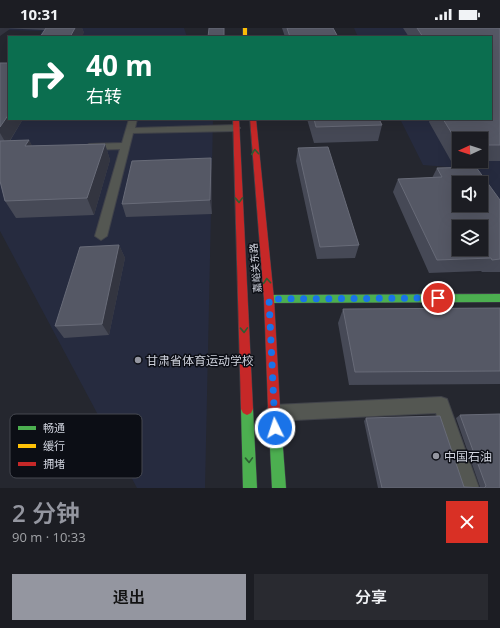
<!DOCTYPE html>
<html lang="zh">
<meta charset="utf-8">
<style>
body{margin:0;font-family:"Open Sans","Noto Sans SC",sans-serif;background:#292a30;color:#f1f3f6;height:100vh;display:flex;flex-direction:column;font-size:15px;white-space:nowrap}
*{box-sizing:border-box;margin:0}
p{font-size:13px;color:#a0a2a6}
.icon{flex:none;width:22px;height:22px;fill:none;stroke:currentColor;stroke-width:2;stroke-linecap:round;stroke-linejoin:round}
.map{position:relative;height:460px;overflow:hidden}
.panel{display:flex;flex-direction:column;background:#1c1d23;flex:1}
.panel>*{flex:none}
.banner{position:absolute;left:8px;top:8px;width:484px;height:84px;border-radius:0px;box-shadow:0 4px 16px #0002,0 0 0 1px #3a3b41;background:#0b6e4f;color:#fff;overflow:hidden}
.needle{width:26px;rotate:267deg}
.buttons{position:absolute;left:452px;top:104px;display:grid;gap:8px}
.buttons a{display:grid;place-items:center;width:36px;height:36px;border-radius:0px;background:#1c1d23;box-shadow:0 4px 16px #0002,0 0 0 1px #3a3b41;font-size:20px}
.pin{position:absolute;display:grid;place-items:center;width:34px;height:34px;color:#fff;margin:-17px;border:2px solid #fff;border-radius:50%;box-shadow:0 1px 4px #0007}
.me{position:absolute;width:44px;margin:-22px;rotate:356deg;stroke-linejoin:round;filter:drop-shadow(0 0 3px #0008)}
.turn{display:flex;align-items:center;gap:14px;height:84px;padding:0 12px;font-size:18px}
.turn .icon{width:52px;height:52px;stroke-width:2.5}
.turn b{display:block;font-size:28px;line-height:34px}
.round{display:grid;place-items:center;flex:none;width:42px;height:42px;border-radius:0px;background:#292a30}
.head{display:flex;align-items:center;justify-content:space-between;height:68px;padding:0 12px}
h1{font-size:24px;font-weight:600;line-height:30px;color:#9496a0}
.action{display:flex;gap:8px;margin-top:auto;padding:8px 12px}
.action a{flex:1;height:46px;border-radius:0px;background:#9496a0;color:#111;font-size:16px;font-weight:600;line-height:46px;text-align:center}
.action a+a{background:#292a30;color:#f1f3f6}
.status{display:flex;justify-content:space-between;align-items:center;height:28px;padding:0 20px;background:#1c1d23;direction:ltr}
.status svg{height:11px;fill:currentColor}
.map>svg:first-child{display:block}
</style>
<div class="status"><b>10:31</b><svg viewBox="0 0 49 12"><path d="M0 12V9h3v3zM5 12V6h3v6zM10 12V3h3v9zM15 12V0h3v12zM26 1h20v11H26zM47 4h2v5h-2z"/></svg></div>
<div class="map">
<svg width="500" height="460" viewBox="0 0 500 460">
<rect width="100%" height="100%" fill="#25272f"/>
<path fill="#262b3f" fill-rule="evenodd" d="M0,0h184l3,9h-148l3,-6 -42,-1z
M354,0h146v184l-26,-43 -51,-4 -23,-46h91v-82h-133zM459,111h22v22h-22z
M0,62l9,29h204l-8,369h-68l-137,-257z"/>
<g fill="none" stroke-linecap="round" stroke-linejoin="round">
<defs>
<path id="lane" d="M129,91h8l-2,9 101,-3 4,3 -4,3 -103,2 -26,103 -6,4 -6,-4 25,-87 -31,1 -5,-3 5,-3 33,-1z
M441,369l6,2 32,89h-18l-25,-75 -162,8 -6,-2 -2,-6 2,-6 6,-2z"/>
<path id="fast" d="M500,266v8l-231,1 -3,-1 -2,-3 2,-3 3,-1z
M274,374l4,2 2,4 6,80h-14l-4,-80 2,-4z
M247,375l4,2 2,4 4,79h-14l-2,-79 2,-4z"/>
<path id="slow" d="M243,0h4v9h-4z"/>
<path id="jam" d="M233,91h6l14,290 -2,4 -4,2 -4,-2 -2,-4z
M250,91h6l18,180 6,109 -2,4 -4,2 -4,-2 -2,-4 -4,-109z"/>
</defs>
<use href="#lane" stroke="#41434a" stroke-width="2"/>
<use href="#fast" stroke="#41434a" stroke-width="1"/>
<use href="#slow" stroke="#41434a" stroke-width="1"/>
<use href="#jam" stroke="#41434a" stroke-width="1"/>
<use href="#lane" fill="#545752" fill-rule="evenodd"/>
<use href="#fast" fill="#4caf50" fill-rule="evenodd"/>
<use href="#slow" fill="#ffc107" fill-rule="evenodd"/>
<use href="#jam" fill="#c62828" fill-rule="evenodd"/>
</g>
<path fill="#464956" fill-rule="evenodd" d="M0,0h82l2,5 -39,-3z
M282,0h51l5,9h-53z
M403,0h97v133h-49l-22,-39 1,-3h61v-82h-82zM459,111h22v22h-22z
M0,35l9,56h14l-13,22 19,-1 3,6 73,-2 5,16 -16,55 -78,3 -11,-17 -5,-20z
M307,91h72l3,6 -4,16 -64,2z
M298,120l61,97 -4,13 -38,1 -21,-98z
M211,130l1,13v43l-86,3 -4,-13z
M437,140l63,32v72h-18l-1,-1 -52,2 -36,-81 5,-13 34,-1z
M119,217l6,13 -16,77 -45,3 -9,-12z
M500,280v76l-151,1 -11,-62 5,-14z
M460,387l40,73h-122l-14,-67 2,-3 98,69h16l-24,-69z"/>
<path fill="#333540" d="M0,0h9l1,1 -10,7z
M74,0h8l2,5 -2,4h-12z
M9,86v5h14l-16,26 -7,-12v-6z
M29,112l8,16 -12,-10z
M105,116l5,16 -16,55 -7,-17z
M211,130l1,13v43l-2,-14z
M119,217l6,13 -16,77 -7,-11z"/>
<path fill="#555865" stroke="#686b78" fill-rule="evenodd" d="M46,0h29l-5,9h-30z
M209,0h15v9h-16z
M287,0h46l5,9h-48z
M417,0h83v117h-19v-6h-22v6l-16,-26h48v-82h-68z
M0,35h9v51l-9,13z
M314,91h65l3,6 -66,2z
M29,112l-4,6 80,-2 -18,54 -82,3 -5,-20v-40z
M328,119l31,98 -39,2 -22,-99z
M211,130l-1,42 -88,4 10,-43z
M476,139l24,33v59l-8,1 -1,-2 -54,2 -39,-81 44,-2 -5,-9zM459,155h22v22h-22zM459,199h22v22h-22z
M119,217l-17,79 -47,2 25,-79z
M500,280v63l-145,1 -12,-63z
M500,386v74h-118l-16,-70 74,-2 24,71 20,1 2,-2 -26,-71z"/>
<defs><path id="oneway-chevron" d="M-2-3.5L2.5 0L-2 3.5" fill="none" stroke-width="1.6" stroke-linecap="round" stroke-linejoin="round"/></defs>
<g stroke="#2c5e32">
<use href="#oneway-chevron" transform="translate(255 124) rotate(-95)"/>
<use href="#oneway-chevron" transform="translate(239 172) rotate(88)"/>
<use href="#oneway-chevron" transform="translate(267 253) rotate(-95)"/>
<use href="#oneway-chevron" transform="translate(244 302) rotate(88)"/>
<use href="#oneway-chevron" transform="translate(249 432) rotate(88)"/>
</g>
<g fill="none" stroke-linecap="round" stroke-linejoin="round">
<path stroke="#1a73e8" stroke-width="7" stroke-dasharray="0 12.6" d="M275,400l-6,-129 169,-1"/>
</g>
<g fill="#9496a0" stroke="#0c0e15" stroke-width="1.5">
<circle cx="138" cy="332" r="4"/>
<circle cx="436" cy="428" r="4"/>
</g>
<g text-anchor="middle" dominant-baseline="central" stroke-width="3" stroke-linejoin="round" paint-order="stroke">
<g font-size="10" fill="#cfd2dd" stroke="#0c0e15">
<text transform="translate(255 240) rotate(-95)">嘉峪关东路</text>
</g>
<g font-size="12" fill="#cfd2dd" stroke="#0c0e15" text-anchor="start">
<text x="146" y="332">甘肃省体育运动学校</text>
<text x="444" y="428">中国石油</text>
</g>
</g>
<rect x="10" y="386" width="132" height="64" rx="6" fill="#0c0e15" stroke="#464951" stroke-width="1"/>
<rect x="18" y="398" width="18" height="4" fill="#4caf50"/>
<rect x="18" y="416" width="18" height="4" fill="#ffc107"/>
<rect x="18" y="434" width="18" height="4" fill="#c62828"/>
<g font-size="11" fill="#cfd2dd">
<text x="43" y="404">畅通</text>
<text x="43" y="422">缓行</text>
<text x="43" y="440">拥堵</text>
</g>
</svg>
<div class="buttons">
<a><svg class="needle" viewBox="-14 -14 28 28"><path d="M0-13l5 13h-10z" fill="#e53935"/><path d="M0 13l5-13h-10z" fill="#a0a2a6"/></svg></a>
<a><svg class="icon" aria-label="sound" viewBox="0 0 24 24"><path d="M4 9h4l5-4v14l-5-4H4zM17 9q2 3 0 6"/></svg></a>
<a><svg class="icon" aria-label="layers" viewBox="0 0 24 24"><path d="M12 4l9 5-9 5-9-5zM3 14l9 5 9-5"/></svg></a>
</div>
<div class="pin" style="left:438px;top:270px;background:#d93025"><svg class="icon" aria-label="arrive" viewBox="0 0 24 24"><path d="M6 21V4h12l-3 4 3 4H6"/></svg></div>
<svg class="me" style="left:275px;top:400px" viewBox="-20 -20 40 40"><circle r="17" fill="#1a73e8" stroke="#fff" stroke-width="3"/><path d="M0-11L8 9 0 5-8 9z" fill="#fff"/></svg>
<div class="banner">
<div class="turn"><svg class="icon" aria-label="right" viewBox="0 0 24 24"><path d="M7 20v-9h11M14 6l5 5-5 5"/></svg><div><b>40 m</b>右转</div></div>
</div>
</div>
<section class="panel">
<div class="head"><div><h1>2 分钟</h1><p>90 m · 10:33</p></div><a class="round" style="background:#d93025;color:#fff"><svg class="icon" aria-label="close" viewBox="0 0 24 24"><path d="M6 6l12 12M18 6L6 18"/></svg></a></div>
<div class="action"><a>退出</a><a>分享</a></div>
</section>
